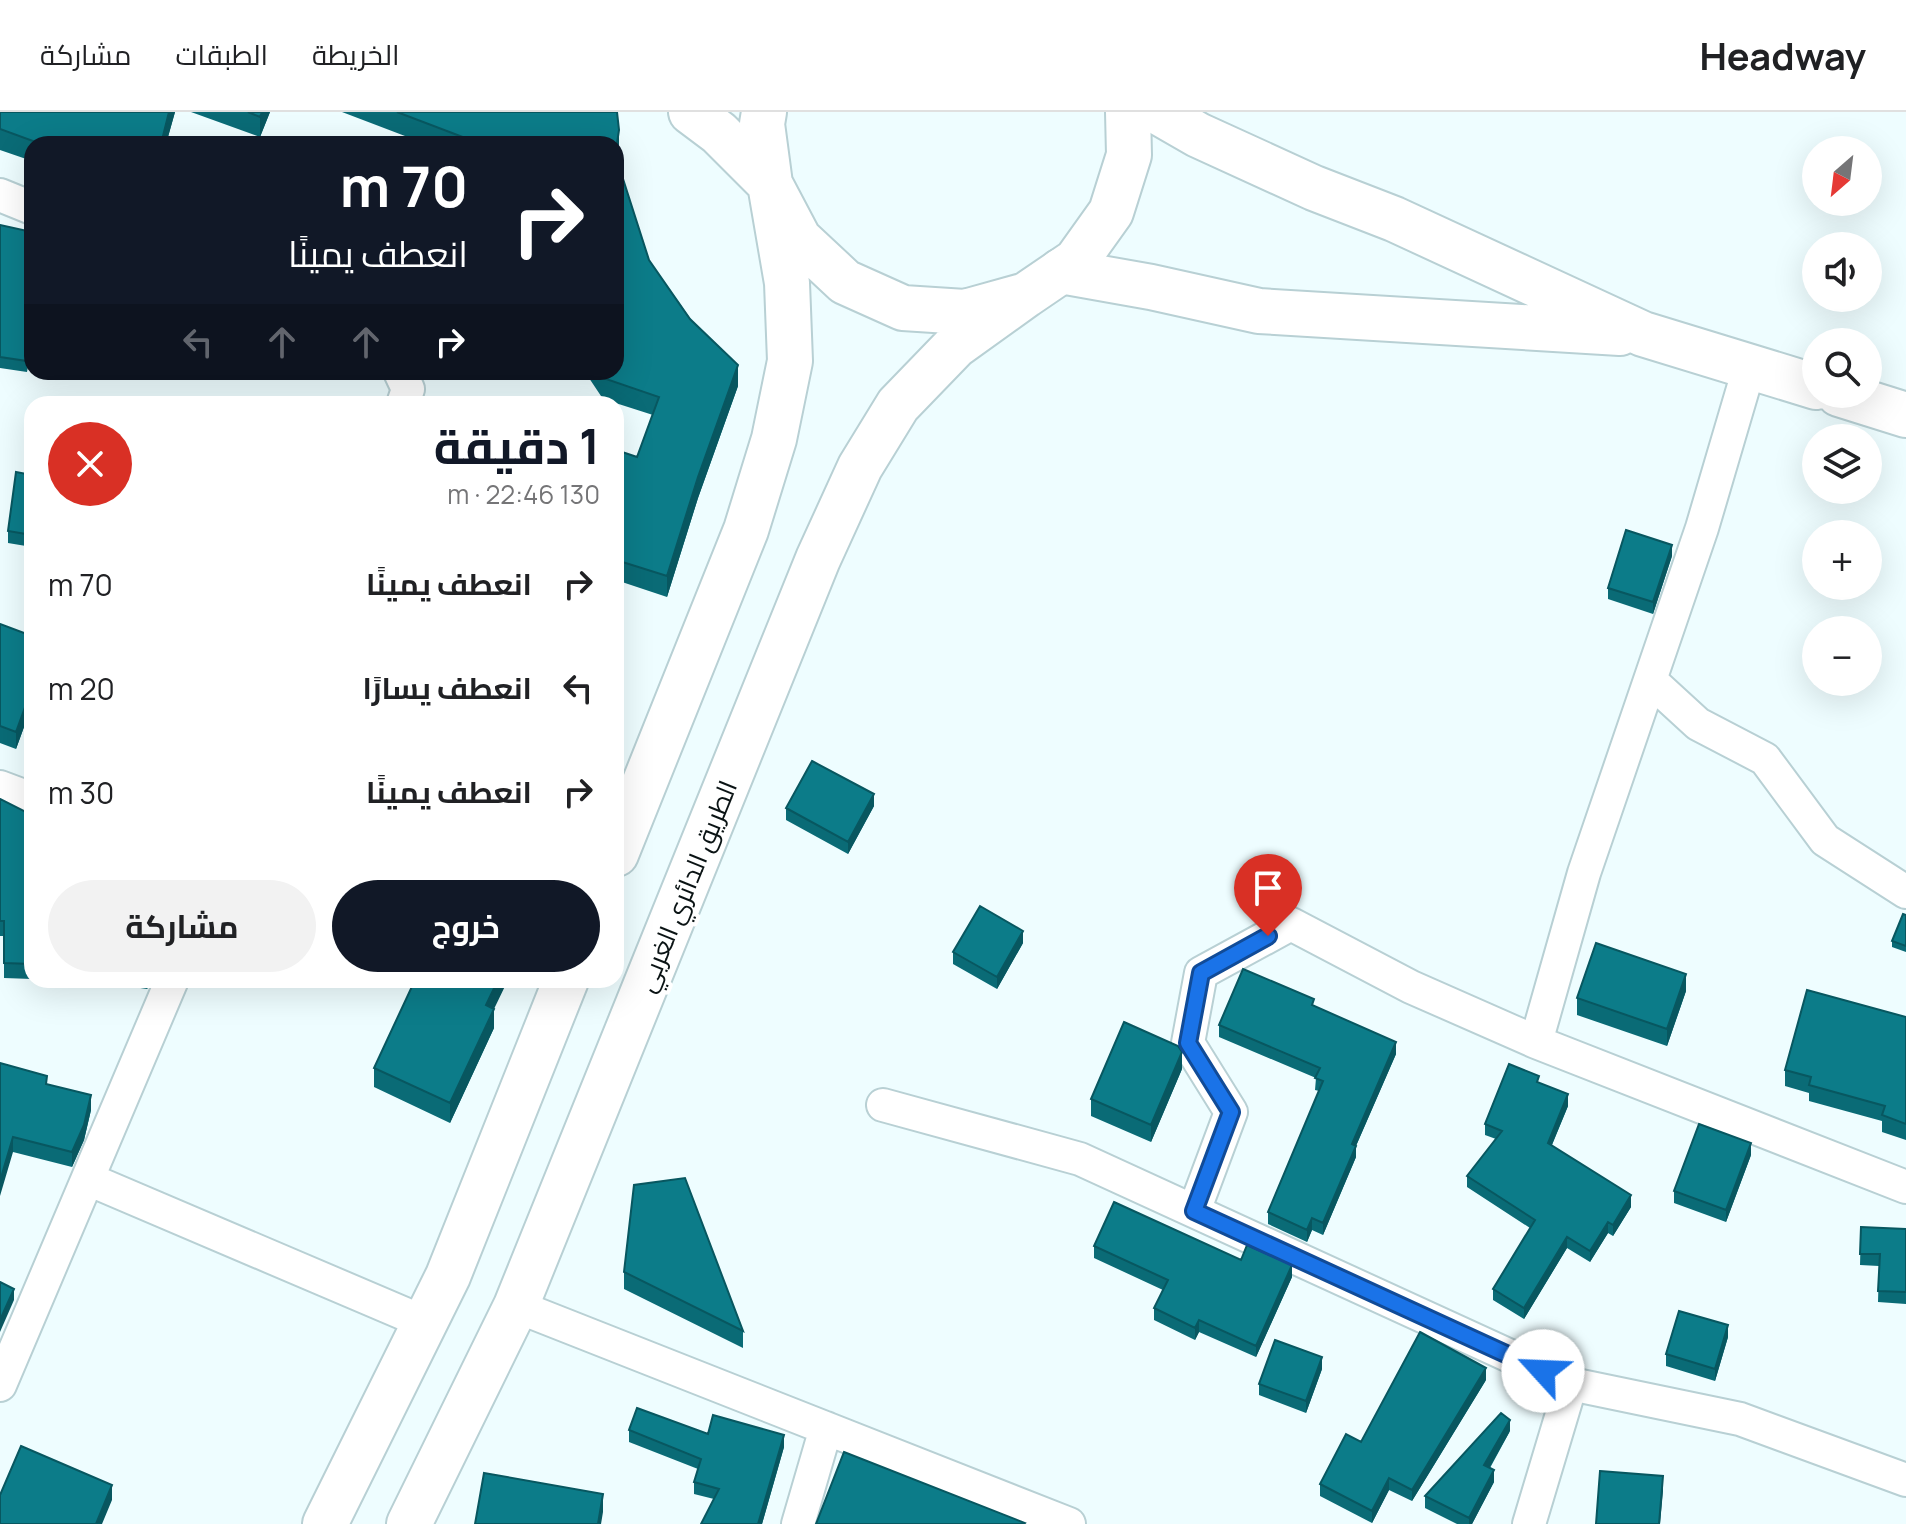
<!DOCTYPE html>
<html lang="ar">
<meta charset="utf-8">
<style>
body{margin:0;font-family:Manrope,Cairo,sans-serif;background:#f2f2f2;color:#202124;direction:rtl;height:100vh;display:flex;flex-direction:column;font-size:30px;white-space:nowrap}
*{box-sizing:border-box;margin:0}
p{font-size:26px;color:#757577}
.icon{flex:none;width:44px;height:44px;fill:none;stroke:currentColor;stroke-width:2;stroke-linecap:round;stroke-linejoin:round}
.map{position:relative;flex:1;overflow:hidden;direction:ltr}
.sheet{position:absolute;left:24px;top:284px;width:600px;height:592px;display:flex;flex-direction:column;background:#fff;border-radius:24px;box-shadow:0 8px 32px #0002;direction:rtl}
.sheet>*{flex:none}
.hud{position:absolute;left:24px;top:24px;width:600px;height:244px;border-radius:24px;box-shadow:0 8px 32px #0002;direction:rtl;background:#111827;color:#fff;overflow:hidden}
.needle{width:52px;rotate:208deg}
.buttons{position:absolute;left:1802px;top:24px;display:grid;gap:16px}
.buttons a{display:grid;place-items:center;width:80px;height:80px;border-radius:50%;background:#fff;box-shadow:0 8px 32px #0002;font-size:40px}
.pin{position:absolute;display:grid;place-items:center;width:68px;height:68px;color:#fff;margin:-82px -34px;border-radius:50% 50% 50% 0;rotate:-45deg;box-shadow:0 0 8px #0007}
.pin .icon{rotate:45deg}
.me{position:absolute;width:88px;margin:-44px;rotate:295deg;stroke-linejoin:round;filter:drop-shadow(0 0 6px #0008)}
.turn{display:flex;align-items:center;gap:28px;height:168px;padding:0 24px;font-size:36px}
.turn .icon{width:104px;height:104px;stroke-width:2.5}
.turn b{display:block;font-size:56px;line-height:68px}
.lanes{display:flex;align-items:center;height:76px;padding:0 24px;background:#0003;justify-content:center;gap:40px;direction:ltr}
.lanes .off{opacity:.35}
.round{display:grid;place-items:center;flex:none;width:84px;height:84px;border-radius:42px;background:#f2f2f2}
.overview{display:flex;align-items:center;justify-content:space-between;height:136px;padding:0 24px}
h1{font-size:48px;font-weight:700;line-height:60px;color:#111827}
.cta{display:flex;gap:16px;margin-top:auto;padding:16px 24px}
.cta a{flex:1;height:92px;border-radius:48px;background:#111827;color:#fff;font-size:32px;font-weight:700;line-height:92px;text-align:center}
.cta a+a{background:#f2f2f2;color:#202124}
ul{padding:0;list-style:none}
li{display:flex;align-items:center;gap:24px;height:104px;padding:0 24px}
li div{flex:1}
li b{display:block;font-size:30px}
li em{font-style:normal}
header{display:flex;align-items:center;gap:48px;box-sizing:border-box;height:112px;padding:0 40px;background:#fff;border-bottom:2px solid #e0e0e0}
header strong{font-size:38px}
nav{display:flex;gap:44px;margin-inline-start:auto;font-size:28px}
.map>svg:first-child{display:block}
</style>
<header>
<strong>Headway</strong>
<nav><a>الخريطة</a><a>الطبقات</a><a>مشاركة</a></nav>
</header>
<div class="map">
<svg width="1906" height="1412" viewBox="0 0 1906 1412">
<rect width="100%" height="100%" fill="#eefdff"/>
<g fill="none" stroke-linecap="round" stroke-linejoin="round">
<defs>
<path id="street" d="M0,83l32,13
M1750,253l-48,163 -118,345 -48,169 370,145
M400,260l8,17 -5,15
M1650,568l48,44 67,35 60,81 81,52
M0,675l32,12
M883,993l197,54 491,225 169,35 166,61
M88,1067l338,144
M1194,1099l37,-99 -43,-69 13,-70 90,-49 120,63 125,55
M516,1194l553,218
M0,1273l172,-405
M798,1412l28,-96
M1529,1412l42,-140"/>
<path id="secondary" d="M1158,0l40,23 116,53 80,31 249,115 173,53
M1061,159l90,16 108,24 361,22
M1839,282l67,21"/>
<path id="primary" d="M764,0l-2,12 8,60 29,55 46,43 58,26 62,4 61,-17 50,-34 35,-49 18,-57 -1,-43
M616,742l130,-324 28,-91 16,-78 -3,-78 -17,-99 -51,-51 -28,-21
M325,1412l123,-248 118,-296
M409,1412l107,-218 302,-747 42,-92 38,-62 57,-59 71,-51"/>
</defs>
<use href="#street" stroke="#b8d0d4" stroke-width="36"/>
<use href="#secondary" stroke="#b8d0d4" stroke-width="48"/>
<use href="#primary" stroke="#b8d0d4" stroke-width="48"/>
<use href="#street" stroke="#fff" stroke-width="32"/>
<use href="#secondary" stroke="#fff" stroke-width="44"/>
<use href="#primary" stroke="#fff" stroke-width="44"/>
</g>
<path fill="#0a6b76" d="M0,0h175l-9,32h-134v17l-32,-11z
M191,0h79l-10,25z
M342,0h275l2,39 -2,10 32,99 89,126 -40,112 -31,99 -51,-17v-130l21,7 16,-42 -50,-16 -18,-27h31v-228h-190z
M0,113l32,7 -5,140 -27,-4z
M32,363v72l-24,-4v-12z
M1672,444l-19,58 -45,-15v-11z
M0,512l32,12v69l-16,44 -16,-6z
M0,687l32,16v164l-28,-1v-42h-4z
M874,694l-26,48 -62,-34v-12z
M1906,803v37l-14,-5v-6z
M1023,831l-26,46 -44,-25v-12z
M77,868h75l-5,9 -60,-9z
M1686,879l-19,55 -90,-31v-17z
M1314,894l82,48 -40,92v11l-33,78 -11,-5 -5,12 -39,-18v-12l51,-121 -4,-1 1,-12 -97,-41v-12z
M494,897v19l-44,95 -76,-36v-19z
M1906,905v123l-24,-8v-11l-73,-20v-8l-24,-7v-16z
M0,951l47,21 44,26 -7,30 -12,27 -59,-15z
M1182,957l-31,73 -60,-26v-17z
M1539,971l29,23 -16,39 79,62 -18,29 -5,-3 -18,29 -23,-14 -43,71 -31,-19v-11l37,-61 -63,-41v-11l29,-37 -11,-4v-11z
M1751,1043l-25,67 -52,-19v-12z
M1861,1115l45,2v75l-28,-2 1,-36 -19,-1z
M1094,1134l147,14 51,17 -36,80 -57,-25 -4,8 -41,-20v-12l9,-18 -69,-32z
M624,1160l119,59v17l-119,-59z
M1728,1225l-13,44 -49,-15v-12z
M1322,1257l-16,44 -47,-18v-11z
M1486,1268l-74,121 -23,-11 -17,33 -52,-27v-12l41,-42z
M629,1318l79,4 76,13 -22,77h-61l13,-25 -20,-5v-12l4,-13 -69,-27z
M1510,1319l-20,37 4,14 -22,42h-15l-32,-16v-12z"/>
<path fill="#085760" d="M169,0h6l-9,32h-5z
M262,0h8l-10,25v-20z
M619,18v21l-3,20v-21z
M32,214v12l-5,34v-11z
M738,253v21l-40,112 -31,99v-21l31,-99z
M1672,433v11l-19,58v-12z
M32,576v17l-16,44v-17z
M874,682v12l-26,48v-12z
M1023,819v12l-26,46v-12z
M1686,862v17l-19,55v-17z
M147,868h5l-5,9z
M498,868h10l-14,29v19l-44,95v-20l36,-98z
M1396,930v12l-44,101v-11z
M1182,940v17l-31,73v-17z
M1568,982v12l-20,48v-11z
M91,983v15l-7,30 -12,27v-15z
M13,1025v15l-13,44v-15z
M1751,1031v12l-25,67v-12z
M1356,1034v11l-33,78v-12z
M1631,1083v12l-18,29v-11z
M1312,1106v12l-5,12v-12z
M1608,1110v11l-18,29v-11z
M1567,1125v11l-43,71v-11z
M1292,1153v12l-36,80v-11z
M14,1177v11l-14,32v-12z
M1199,1208v12l-4,8v-12z
M1728,1213v12l-13,44v-12z
M1322,1245v12l-16,44v-12z
M1486,1256v12l-74,121v-11z
M1510,1308v11l-26,46v-12z
M784,1323v12l-22,77h-4z
M1494,1358v12l-22,42h-3v-6z
M1663,1364v15l-3,33h-1z
M1389,1366v12l-17,33v-12z
M112,1373v15l-10,24h-6z
M603,1382v18l-2,12h-3z"/>
<path fill="#0c7c89" stroke="#085760" stroke-width="2" d="M0,0h169l-8,32h-120l-41,-15z
M248,0h14l-2,5z
M397,0h220l2,18 -3,20v-6h-135z
M616,45l33,103 41,59 48,46 -40,112 -31,99 -51,-16v-110l21,7 22,-60 -56,-19 -4,-6h17z
M0,113l32,7v75l-1,5h1v14l-5,35 -27,-4z
M16,360l16,3v60l-24,-4z
M1626,418l46,15 -19,57 -45,-14z
M0,512l32,12v52l-16,44 -16,-6z
M812,649l62,33 -26,48 -62,-34z
M0,687l32,16v149l-28,-1v-42h-4z
M980,794l43,25 -26,46 -44,-25z
M1903,802l3,1v31l-14,-5z
M1596,831l90,31 -19,55 -90,-31z
M1243,857l71,30 -2,6 84,37 -44,102 4,2 -33,77 -11,-5 -5,12 -39,-18 55,-131 -8,-3 5,-10 -101,-43z
M415,868h83l-12,25 8,4 -44,94 -76,-35z
M1807,878l99,27v107l-24,-9 3,-9 -76,-21 2,-8 -26,-7z
M1124,910l54,24 4,6 -31,73 -60,-26z
M0,951l47,13 -1,8 45,11 -7,30 -12,27 -59,-15 -13,44z
M1509,952l30,12 -2,6 31,12 -20,49 83,52 -18,30 -5,-3 -18,29 -23,-14 -43,71 -31,-19 42,-69 -68,-44 35,-45 -17,-7z
M1699,1012l52,19 -25,67 -52,-19z
M685,1066l58,153 -119,-59 10,-87z
M1114,1090l127,58 6,-15 45,20 -36,81 -57,-26 -4,8 -41,-20 14,-28 -74,-34z
M1861,1115l45,2v63l-28,-1 2,-37h-20z
M0,1170l14,7 -14,31z
M1679,1199l49,14 -13,44 -49,-15z
M1420,1220l66,36 -74,122 -23,-12 -17,33 -52,-27 26,-50 15,8z
M1275,1228l47,17 -16,44 -47,-17z
M637,1296l71,26 5,-19 71,20 -26,89h-57l18,-35 -25,-7 7,-23 -72,-29z
M1501,1301l9,7 -26,45 10,5 -25,48 -44,-22z
M21,1334l91,39 -16,39h-96v-29z
M844,1340l181,71 -1,1h-208z
M1600,1359l63,5 -4,48h-63z
M484,1361l119,21 -5,30h-123z"/>
<g fill="none" stroke-linecap="round" stroke-linejoin="round">
<defs>
<path id="route" d="M1268,824l-67,37 -13,70 43,69 -37,99 349,160"/>
</defs>
<use href="#route" stroke="#114b97" stroke-width="20"/>
<use href="#route" stroke="#1a73e8" stroke-width="14"/>
</g>
<g text-anchor="middle" dominant-baseline="central" stroke-width="8" stroke-linejoin="round" paint-order="stroke">
<g font-size="26" fill="#0a1314" stroke="#fff">
<text transform="translate(686 774) rotate(-68)">الطريق الدائري الغربي</text>
</g>
</g>
</svg>
<div class="buttons">
<a><svg class="needle" viewBox="-14 -14 28 28"><path d="M0-13l5 13h-10z" fill="#e53935"/><path d="M0 13l5-13h-10z" fill="#757577"/></svg></a>
<a><svg class="icon" aria-label="sound" viewBox="0 0 24 24"><path d="M4 9h4l5-4v14l-5-4H4zM17 9q2 3 0 6"/></svg></a>
<a><svg class="icon" aria-label="search" viewBox="0 0 24 24"><circle cx="10" cy="10" r="6"/><path d="M15 15l6 6"/></svg></a>
<a><svg class="icon" aria-label="layers" viewBox="0 0 24 24"><path d="M12 4l9 5-9 5-9-5zM3 14l9 5 9-5"/></svg></a>
<a>+</a>
<a>−</a>
</div>
<div class="pin" style="left:1268px;top:824px;background:#d93025"><svg class="icon" aria-label="arrive" viewBox="0 0 24 24"><path d="M6 21V4h12l-3 4 3 4H6"/></svg></div>
<svg class="me" style="left:1543px;top:1259px" viewBox="-20 -20 40 40"><circle r="19" fill="#fff"/><path d="M0-13L10 11 0 6-10 11z" fill="#1a73e8"/></svg>
<div class="hud">
<div class="turn"><svg class="icon" aria-label="right" viewBox="0 0 24 24"><path d="M7 20v-9h11M14 6l5 5-5 5"/></svg><div><b>70 m</b>انعطف يمينًا</div></div>
<div class="lanes"><svg class="icon off" aria-label="left" viewBox="0 0 24 24"><path d="M17 20v-9H6M10 6l-5 5 5 5"/></svg><svg class="icon off" aria-label="ahead" viewBox="0 0 24 24"><path d="M12 20V5M6 11l6-6 6 6"/></svg><svg class="icon off" aria-label="ahead" viewBox="0 0 24 24"><path d="M12 20V5M6 11l6-6 6 6"/></svg><svg class="icon" aria-label="right" viewBox="0 0 24 24"><path d="M7 20v-9h11M14 6l5 5-5 5"/></svg></div>
</div>
<section class="sheet">
<div class="overview"><div><h1>1 دقيقة</h1><p>130 m · 22:46</p></div><a class="round" style="background:#d93025;color:#fff"><svg class="icon" aria-label="close" viewBox="0 0 24 24"><path d="M6 6l12 12M18 6L6 18"/></svg></a></div>
<ul>
<li><svg class="icon" aria-label="right" viewBox="0 0 24 24"><path d="M7 20v-9h11M14 6l5 5-5 5"/></svg><div><b>انعطف يمينًا</b></div><em>70 m</em></li>
<li><svg class="icon" aria-label="left" viewBox="0 0 24 24"><path d="M17 20v-9H6M10 6l-5 5 5 5"/></svg><div><b>انعطف يسارًا</b></div><em>20 m</em></li>
<li><svg class="icon" aria-label="right" viewBox="0 0 24 24"><path d="M7 20v-9h11M14 6l5 5-5 5"/></svg><div><b>انعطف يمينًا</b></div><em>30 m</em></li>
</ul>
<div class="cta"><a>خروج</a><a>مشاركة</a></div>
</section>
</div>
